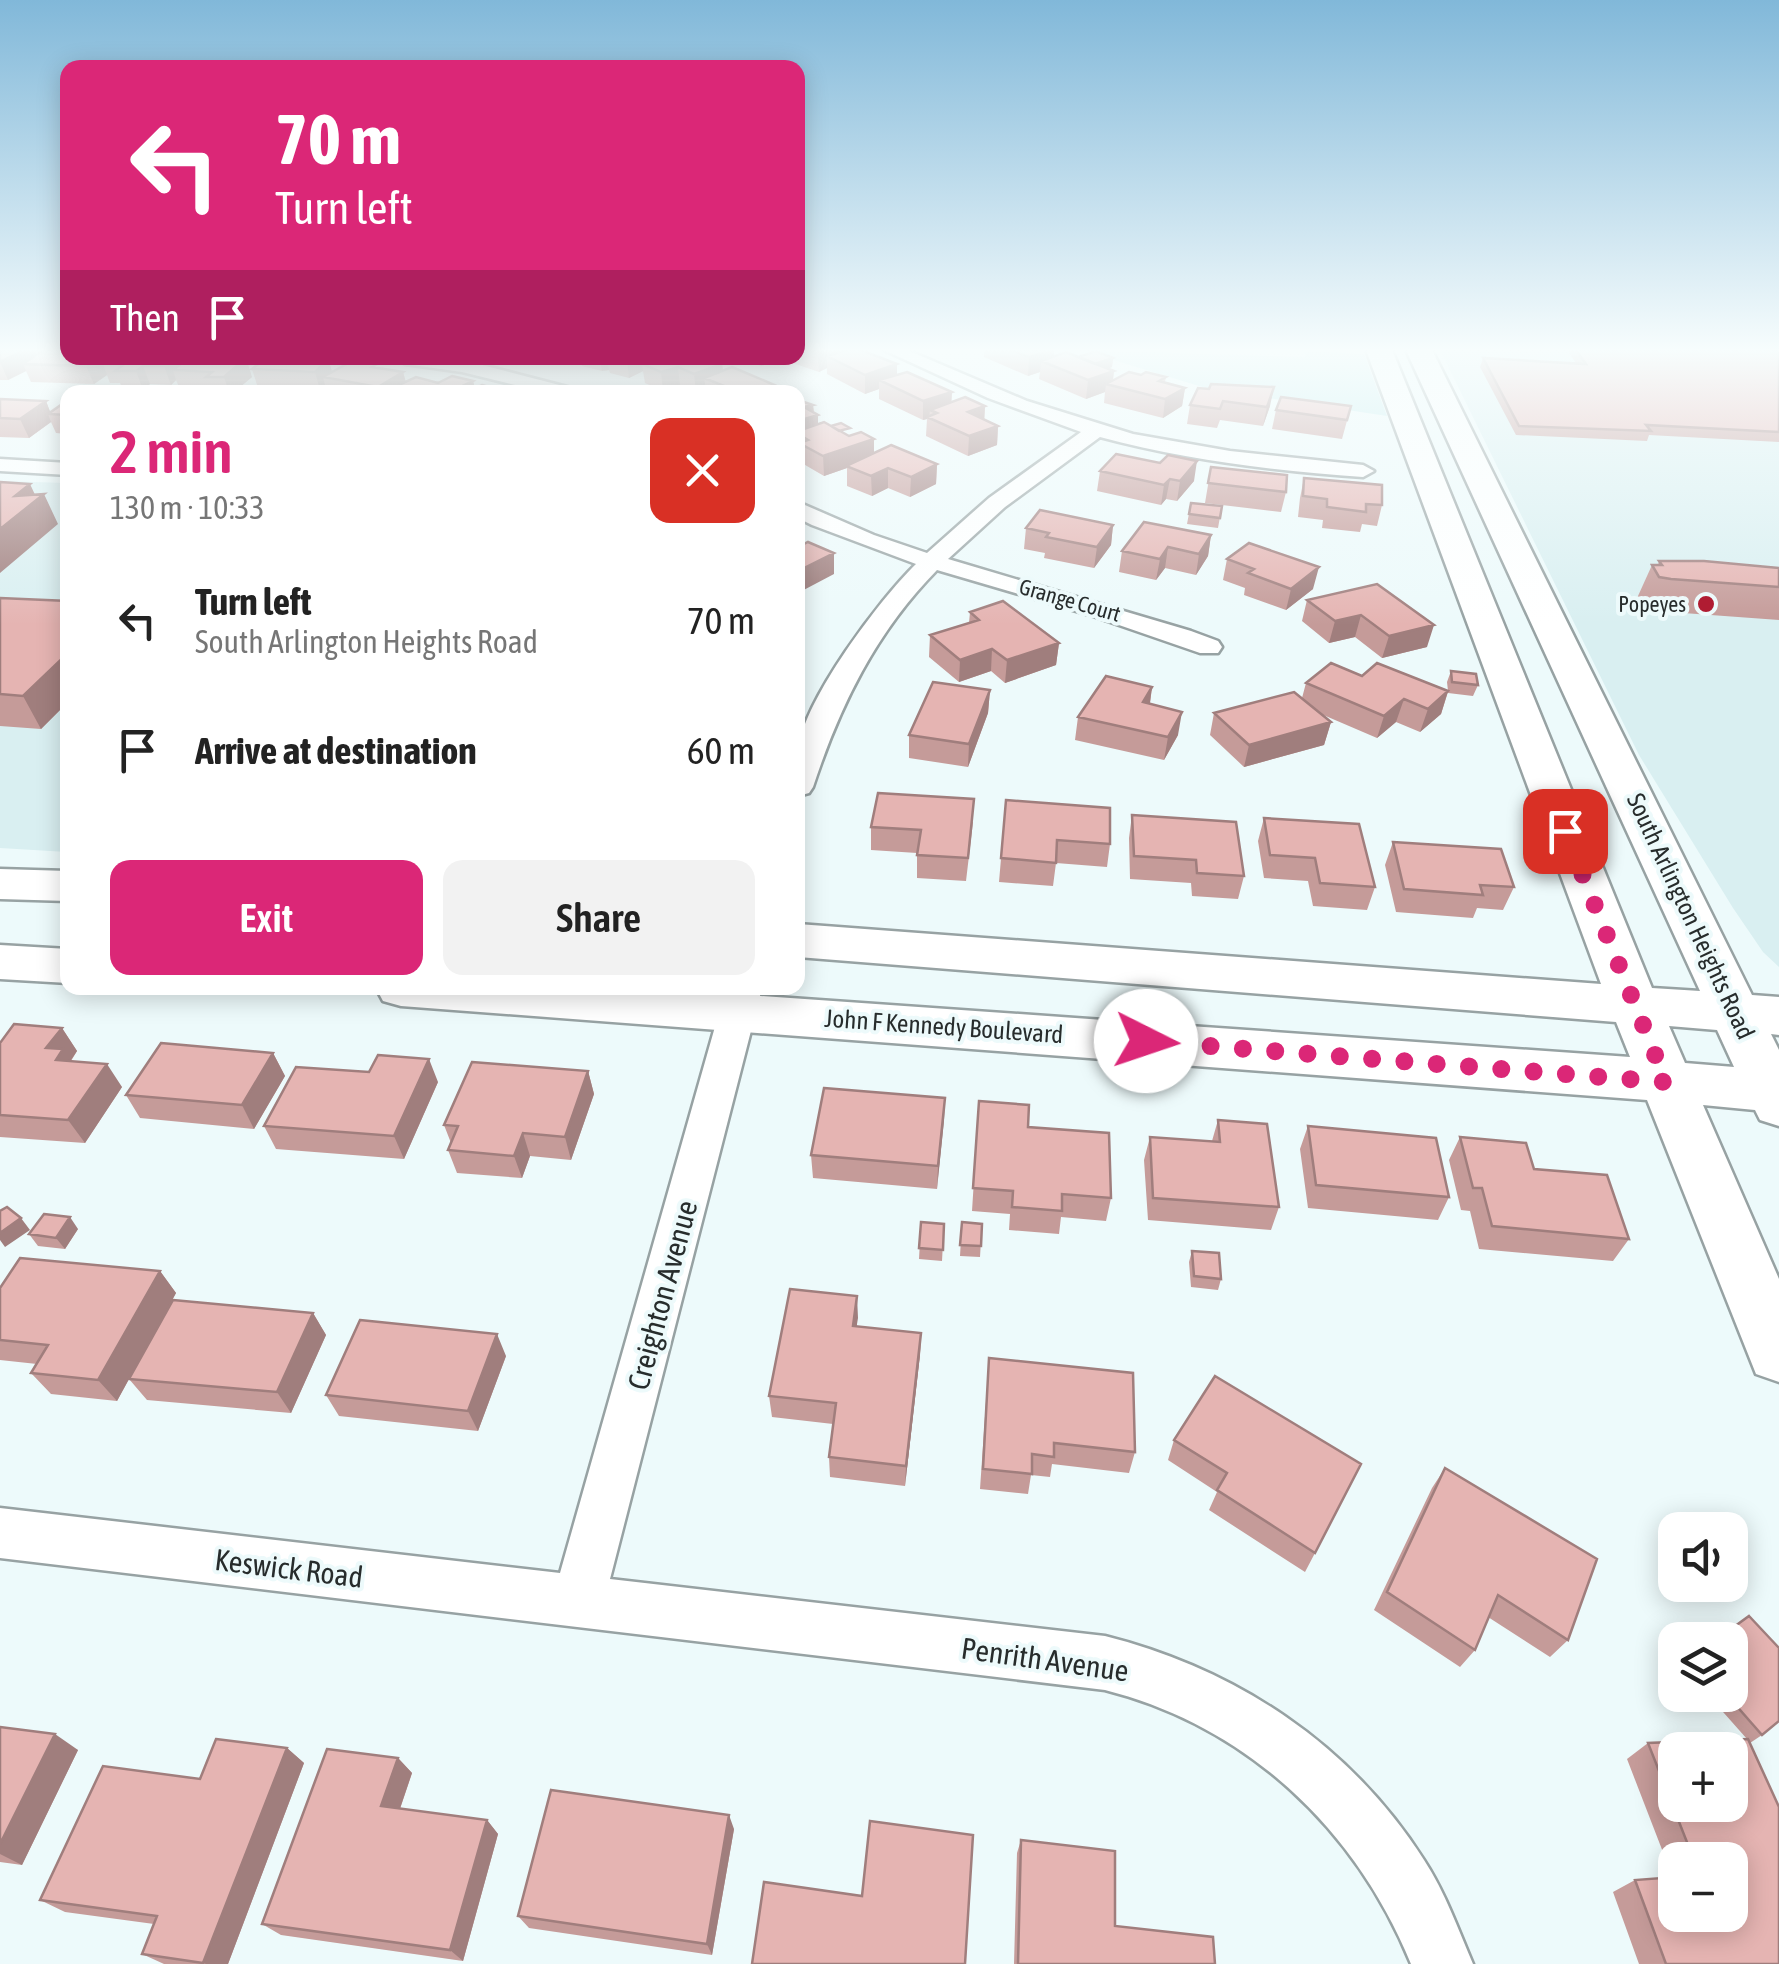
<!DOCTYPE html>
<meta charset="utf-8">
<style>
body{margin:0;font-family:"Asap Condensed",sans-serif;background:#f2f2f2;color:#222;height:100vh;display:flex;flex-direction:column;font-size:38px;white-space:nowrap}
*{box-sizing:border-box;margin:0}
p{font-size:32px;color:#767676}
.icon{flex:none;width:55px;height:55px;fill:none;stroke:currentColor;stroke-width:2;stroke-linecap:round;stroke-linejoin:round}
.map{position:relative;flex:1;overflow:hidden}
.panel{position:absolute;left:60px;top:385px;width:745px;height:610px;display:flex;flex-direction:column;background:#fff;border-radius:20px;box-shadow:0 5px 25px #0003}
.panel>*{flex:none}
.top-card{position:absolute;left:60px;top:60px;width:745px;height:305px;border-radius:20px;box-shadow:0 5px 25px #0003;background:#db2777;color:#fff;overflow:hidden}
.controls{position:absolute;left:1658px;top:1512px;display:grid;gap:20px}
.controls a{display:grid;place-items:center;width:90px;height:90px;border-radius:20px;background:#fff;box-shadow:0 5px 25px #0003;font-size:50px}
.pin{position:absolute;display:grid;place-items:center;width:85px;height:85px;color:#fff;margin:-42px;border-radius:20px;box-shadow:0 5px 15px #0006}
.me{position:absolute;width:110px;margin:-55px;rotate:94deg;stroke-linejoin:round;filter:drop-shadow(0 0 8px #0008)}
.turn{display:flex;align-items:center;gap:35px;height:210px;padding:0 50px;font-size:45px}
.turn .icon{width:130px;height:130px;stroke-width:2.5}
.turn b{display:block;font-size:70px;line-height:85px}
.then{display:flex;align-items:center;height:95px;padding:0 50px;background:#0003;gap:20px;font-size:38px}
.round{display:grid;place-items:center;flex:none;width:105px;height:105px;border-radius:20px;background:#f2f2f2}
.summary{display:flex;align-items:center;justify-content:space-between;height:170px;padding:0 50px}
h1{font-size:60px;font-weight:600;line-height:75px;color:#db2777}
.primary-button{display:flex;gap:20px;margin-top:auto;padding:20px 50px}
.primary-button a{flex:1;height:115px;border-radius:20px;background:#db2777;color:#fff;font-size:40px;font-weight:600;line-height:115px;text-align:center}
.primary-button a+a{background:#f2f2f2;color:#222}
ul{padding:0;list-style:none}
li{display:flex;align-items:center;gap:30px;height:130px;padding:0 50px}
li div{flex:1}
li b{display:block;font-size:38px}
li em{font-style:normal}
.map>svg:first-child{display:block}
</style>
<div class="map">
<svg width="1779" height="1964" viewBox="0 0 1779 1964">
<rect width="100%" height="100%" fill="#edfafb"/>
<path fill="#d9eff1" d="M1440,350h339v617l-16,-15 -30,-44 -94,-153z
M0,481l67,2v369l-67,-4z"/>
<path fill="#c4ecef" d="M1080,350l225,7v-6l59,3 23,62 -178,-27z"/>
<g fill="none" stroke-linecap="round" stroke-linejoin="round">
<defs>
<path id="street" d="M884,350h23l120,51 106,33 97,17 133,14 11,6 -11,6c-89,-6 -177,-17 -263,-40l-95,70 -57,52 243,72 27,10 4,6 -4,6h-18l-110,-38 -153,-45c-61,62 -97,135 -124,217l-4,6 -11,3c-1,-14 -3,-32 0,-47 7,-50 81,-149 118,-185l-104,-39 -14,-7v-16l76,33 53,18 62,-55 92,-66 -93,-34z
M396,358l67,2 108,28 3,4h-31l-81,-20 -57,-8z
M0,459l68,4v12l-68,-4z
M726,988h36l-152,591 495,57c131,33 245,108 319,224 21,32 34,69 49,104h-62c-55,-135 -164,-238 -306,-274l-1105,-132v-50l560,65z"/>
<path id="secondary" d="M1366,350h26l260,638 48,3 -294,-641h26l320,645 27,2v38l-8,-1 8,16v76l-19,-6 -5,-10 -52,-5 76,174v103l-23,-8 -109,-274 -1246,-94 -18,-5 -7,-13h272l982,69 -14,-35 -818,-65v-33l803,60zM1669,1026l48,4 17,37 -49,-4z
M0,869l68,2v30l-68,-2z
M0,945l68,4v34l-68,-4z"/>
</defs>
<use href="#street" stroke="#97a2a3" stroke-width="5"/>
<use href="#secondary" stroke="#97a2a3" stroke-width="5"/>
<use href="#street" fill="#fff" fill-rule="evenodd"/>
<use href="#secondary" fill="#fff" fill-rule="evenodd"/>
</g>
<path fill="#c59b99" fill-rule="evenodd" d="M0,350h41l66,11 5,-3 140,19 -18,15h-23l-1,-2 -30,-1 -4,-9 -5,5 -21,-1 -7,6 -20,-1 -3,-6h-10l-3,-8 -13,9 -63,-2 -5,-11 -18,9h-8z
M798,350h63l36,25 55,17 -1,10 34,4 -1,14 14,6 -1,19 -29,11 -42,-20 1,-17 -4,1 -44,-21v-10l-14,5 -38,-20v-6l-8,4 -41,-14h20z
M984,350h70v6l59,2 -1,9 -4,2 6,2 -1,10 28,-6 25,2 -1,5 20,6 -3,18 -19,12 -59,-15 1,-11 -19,7 -47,-20 1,-7 -12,4 -44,-19z
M1570,350h209v92l-130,-7 -2,6 -131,-6 -36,-68 3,-9 93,5 -7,-10z
M553,358h107l62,6 1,7 55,21h-72v-3l-10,3 -16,-7 -17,6 -18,-8 -2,-12 -14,7 -19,-5 -1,-3 -7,1 -20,-5 -1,-7 -5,3z
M752,358h20v4l-11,4 -9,-3z
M381,368l22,4 3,10 67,-1 2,8 32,3h-179l-3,-7 -5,5 -62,-2 -6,-19 80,3z
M1198,388l72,18 -7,20 -43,-6 -3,8 -30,-4 3,-19z
M0,399l46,2 4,11 18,-12v34l-12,-1 -5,-11 -22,16 -29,-1z
M798,400l15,5 1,8 4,11 32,12 24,3v14l63,11 -1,20 -26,13 -22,-9 -16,8 -25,-10v-18l-23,8 -24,-14v-8l-2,-1z
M1351,406l-9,33 -70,-10 4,-19z
M1160,463l34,18 -17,20 -11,-2 -5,6 -64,-14 3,-20z
M1211,467l75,25 -5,20 -76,-9z
M1304,478l78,27 -5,21 -15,-2 -2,8 -38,-4 1,-8 -25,-3 2,-19z
M1191,503l31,3 -4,22 -31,-4z
M1113,525l-2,20 -17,23 -50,-10 1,-5 -21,-4 2,-21z
M1211,535l-3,21 -12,19 -31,-7 -9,12 -37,-8 3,-21z
M1227,559l86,30 -27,21 -42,-15 1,-7 -22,-8z
M1659,561l120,7v52l-123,-9 -11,-3 -7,-12 14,-31h6z
M1377,584l50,63 -45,11 -27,-21 -26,6 -27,-22 5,-21z
M0,598l68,3v101l-27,27 -41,-3z
M970,612l89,31 -3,22 -51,18 -14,-12 -32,11 -30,-25 1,-22 39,-12z
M1451,671l27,14 -5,11 -25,-3v-1l-7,22 -21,18 -24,-10 -19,16 -56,-24 10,8 -7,23 -80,22 -34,-32 4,-22 88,-15 4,-15 56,-7 86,15 -1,-9z
M1152,687l-2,17 28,31 -14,25 -89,-20 3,-23z
M990,690l-2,23 -20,54 -59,-9v-23z
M1006,800l104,44 -3,23 -51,-4 -3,23 -54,-4z
M1132,815l112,61 -6,23 -46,-3 -1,-13 -61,-4 -1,-41z
M1264,818l111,69 -8,23 -54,-4 -5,-25 -44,-3 -6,-37z
M973,822l-7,59 -49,-3v-25l-46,-3v-23z
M1393,842l121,45 -11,23 -26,-2 -4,10 -77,-6 -11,-47z
M62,1028l15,23 -6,10 51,26 -37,56 -85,-6v-94z
M273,1053l12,23 -31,53 -114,-11 -14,-23z
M588,1071l6,23 -23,66 -41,-4 -8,22 -65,-5 -9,-23 3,-7 -7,-18z
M438,1082l-34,77 -128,-10 -12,-23z
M945,1098l-8,91 -124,-11 -2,-23z
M979,1101l49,26 83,71 -5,23 -45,-4 -2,17 -50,-4 1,-16 -38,-3z
M1218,1120l61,87 -8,23 -123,-10 -4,-60 6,-23 62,4z
M1308,1126l141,71 -11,23 -130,-12 -8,-59z
M1460,1137l74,32 95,70 -16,22 -134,-12 -9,-38 -9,-1 -12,-50z
M921,1222l23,2 -2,37 -23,-2z
M962,1222l20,2 -2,33 -20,-1z
M78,1229l-13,20 -27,-3 -9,-12z
M1192,1251l29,28 -3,11 -27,-3 -2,-25z
M160,1271l16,22 -59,108 -66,-7 -20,-21 6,-9 -37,-4v-72z
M857,1296v30l64,7 -1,22 -15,131 -75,-9 -1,-20 4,-33 -61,-7 -3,-21z
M313,1313l13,22 -35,78 -144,-13 -18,-21z
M506,1356l-28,75 -139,-15 -13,-21z
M989,1358l146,94 -6,21 -77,-9 -2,13 -19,-2 -3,19 -48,-5z
M1215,1376l100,177 -10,19 -96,-62 8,-18 -49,-32 6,-20z
M1445,1468l123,172 -18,17 -62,-40 -13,33 -15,17 -86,-57 58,-122z
M1708,1695h22l32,40 -12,8 29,221h-140l-26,-72 22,-12 38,-2 -46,-119 21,-16 99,-4zM1675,1860h55l-55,55z
M0,1727l78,23 -56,115 -22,-3z
M287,1748l17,15 -76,201h-64l-22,-10 12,-30 -89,-12 -25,-12 160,-121z
M398,1758l14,15 -12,36 87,11 11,14 -35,127 -182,-26 -19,-11z
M734,1829l-22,126 -183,-27 -11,-12z
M1021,1840l94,86 100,38h-201l3,-111z"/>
<path fill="#a07e7d" d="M25,350h16l5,11 -23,3 3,7 -18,9 -8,-18z
M827,350h19l-19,6v12l-8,4 -1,-19z
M1054,350l-1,16 -12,-5 -1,11 -12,4 1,-19z
M98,358h7l3,6h-5l4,11 -13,9 -8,-18z
M175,358h14l-16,12 3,10 -5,5 -7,-19z
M246,358l6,19 -18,15h-5l-5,-15z
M600,358h7l2,12 -7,1z
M631,358h29l1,4 -19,2 1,7 -14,7 -2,-18z
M760,358h12v4l-11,4z
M1113,358l-1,9 -19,7 1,-10z
M328,359l6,18h-11l2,8 -5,5 -5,-18z
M722,364l2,18 -20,-4 2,11 -10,3 -2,-18z
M897,364v19l-18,-3v9l-14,5v-19z
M143,366l7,18 -7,6 -7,-19z
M678,367l2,18 -17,6 -2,-19z
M1114,371l-2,15 -6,-2 -1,8 -19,7 2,-19z
M403,372l5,19 -18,-2 1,3h-11l-2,-5z
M473,381l3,11h-26z
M777,386l1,6h-19z
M1274,387l-4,19 -7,20 4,-19z
M1185,388l-3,18 -19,12 2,-19z
M952,392l-1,18 -14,3 -7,-3 -1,8 -2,-1v2l-4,1v-19z
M46,401l5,13h-3l3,8 -22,16 -9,-19z
M813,405l1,11 4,-1v19h-20v-13l6,-14z
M985,406l-1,19 -16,-13z
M998,426l-1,19 -29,11 1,-20z
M874,439v20l-28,7 1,2 -23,8 -1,-20z
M1197,461l-3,20 -17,20 3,-20z
M937,464l-1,20 -26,13 1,-20z
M888,468v20l-16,8 -1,-20z
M1170,479l-4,20 -5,6 3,-20z
M30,484l7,15 7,-5 14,30 -58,49v-44l15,-33z
M1113,525l-2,20 -17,23 3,-21z
M1211,535l-3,21 -12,19 3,-21z
M1168,547l-3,21 -9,12 4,-21z
M834,553v21l-36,19v-22z
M1319,567l-6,22 -27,21 5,-21z
M1361,615l-6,22 -26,6 6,-22z
M1434,625l-7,22 -45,11 7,-22z
M1059,643l-3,22 -51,18 2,-23z
M992,649l-1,22 -32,11 1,-22z
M68,653v49l-27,27 -18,-33z
M1152,687l-3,22 -6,-7z
M990,690l-2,23 -20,54 1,-23z
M1448,691l-7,23 -21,18 8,-23z
M1404,699l-8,23 -19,16 7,-22z
M1182,712l-4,23 -14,25 4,-23z
M1331,722l-7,23 -80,22 5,-22z
M62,1028l15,23 -6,9 8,12 -16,-2 -17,-22z
M273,1053l12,23 -31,53 -12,-24z
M429,1059l9,23 -34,77 -10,-23z
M107,1064l15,23 -37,56 -17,-23z
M588,1071l6,23 -23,66 -6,-23z
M945,1098l-1,23 -7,68 1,-23z
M523,1133l7,23 -8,22 -8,-22z
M70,1217l8,12 -13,20 -9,-11z
M21,1218l9,12 -25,17 -5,-7v-7z
M160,1271l16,22 -59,108 -19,-21z
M857,1296l1,22 -5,30v-22z
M313,1313l13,22 -35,78 -14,-21z
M921,1333l-1,22 -15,131 1,-20z
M497,1334l9,22 -28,75 -10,-20z
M55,1734l23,16 -56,115 -22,-11v-10z
M287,1748l17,15 -76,201h-22l-3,-1z
M398,1758l14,15 -16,47 -15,-14z
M729,1815l5,14 -22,126 -5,-11z
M487,1820l11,14 -35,127 -13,-11z"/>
<path fill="#e5b4b2" stroke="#a07e7d" stroke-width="2.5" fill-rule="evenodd" d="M0,350h25l-25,12z
M43,350h25v8h30l-12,8 -63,-2z
M807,350h20l-9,3z
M847,350h14l36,14 -32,11 -38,-19z
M1010,350h43l-24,7z
M1576,350h203v82l-133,-7 5,6 -132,-5 -36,-68 103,6z
M1096,351l17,7 -18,6 -17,-7z
M1066,352l48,19 -26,9 -47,-19z
M112,358h63l-11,8h-21l-7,5h-21l8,-6 -20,-1z
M189,358h57l-22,19h-18l6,-5 -39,-2z
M266,358h20l42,1 -13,13 -63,-3z
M663,358h44l15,6 -28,10 -16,-7 -17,5 -19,-8z
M356,359l23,4 -7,4 31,5 -25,15 -55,-10z
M732,367l45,19 -18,6h-49l17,-5 -23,-9z
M907,372l45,20 -29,9 -44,-21z
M1129,372l12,3 5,-3 20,5 -7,4 26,7 -20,11 -59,-15z
M452,376l21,5 -23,11h-46l-14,-3 26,-12 22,6z
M1211,384l63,3 -7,20 -44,-6 -3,8 -30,-4 8,-17 11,1z
M482,385l24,7h-39z
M965,397l20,9 -17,6 30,14 -29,10 -42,-19 10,-4 -7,-3z
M1281,397l70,9 -4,14 -71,-10z
M0,399l46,2 -26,18 -20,-1z
M68,400v15l-20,-1z
M798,400l15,5 -9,2 14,8 -20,6z
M824,422l25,14 12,-4 13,7 -51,17 -24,-13 9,-3 -10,-6v-3z
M841,423l9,5 -11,3 -8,-5z
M891,445l46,19 -26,13 -23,-9 -17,8 -25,-10z
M1116,454l44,9 8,-8 29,6 -17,20 -10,-2 -6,6 -64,-14z
M1211,467l76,8 -1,17 -78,-9z
M1304,478l78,7v20l-16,-1v8l-39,-5v-8l-24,-3z
M0,482l30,2 -15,12 29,-2 -44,35z
M1191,503l31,3 -2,12 -31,-4z
M1040,510l73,15 -16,22 -51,-10 3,-4 -23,-5z
M1144,522l67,13 -12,19 -31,-7 -8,12 -38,-8z
M808,542l26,11 -36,18v-24z
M1249,543l70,24 -28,22 -43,-16 6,-4 -27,-10z
M1659,561h45l75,7v19l-108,-8 -12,-2 -7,-12h10z
M1377,584l57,41 -45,11 -28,-21 -26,6 -28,-21z
M0,598l68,3v52l-45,43 -23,-2z
M1003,601l56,42 -52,17 -15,-11 -32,11 -30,-25 49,-15 -9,-8z
M1331,663l31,13 15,-13 71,28 -20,18 -24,-10 -20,17 -78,-33z
M1451,671l25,3 2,11 -26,-3z
M1106,676l46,11 -9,15 39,10 -14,25 -90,-20z
M933,682l57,8 -21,54 -60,-9z
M1294,692l37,30 -82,23 -35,-32z
M878,793l96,6 -6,59 -51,-3 4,-25 -50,-3z
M1006,800l104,8v36l-53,-4 -1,23 -55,-5z
M1132,815l104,7 8,54 -47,-3 -1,-13 -62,-4z
M1264,818l95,6 16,63 -55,-4 -5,-25 -45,-3z
M1393,842l108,7 13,38 -34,-2 3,10 -79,-6z
M14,1024l48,4 -16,20 17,1 -7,11 51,4 -39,56 -68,-5v-72z
M161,1043l112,10 -31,52 -116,-10z
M378,1055l51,4 -35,77 -130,-10 32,-59 73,5z
M472,1062l116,9 -23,66 -42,-4 -9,23 -66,-6 10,-24 -14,-1z
M824,1088l121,10 -7,68 -127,-11z
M979,1101l50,4 -1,22 81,6 2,65 -49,-4v17l-50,-4 1,-16 -40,-3z
M1218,1120l49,4 12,83 -126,-9 -3,-61 70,5z
M1308,1126l128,12 13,59 -133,-12z
M1460,1137l66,6 8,26 73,6 22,64 -137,-13 -10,-38h-9z
M7,1207l14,11 -21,15v-22z
M44,1214l26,3 -14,21 -27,-4z
M921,1222l23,2 -1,26 -24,-2z
M962,1222l20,2 -1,22 -21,-1z
M1192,1251l27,2 2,26 -27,-3z
M20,1258l140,13 -62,109 -67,-7 17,-28 -48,-5v-52z
M790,1289l67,7 -4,30 68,7 -15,133 -77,-9 7,-54 -67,-7z
M173,1300l140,13 -36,79 -148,-13z
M360,1320l137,14 -29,77 -142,-16z
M989,1358l144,15 2,79 -81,-9v14l-22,-3v20l-49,-5z
M1215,1376l146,88 -46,89 -98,-63 10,-17 -53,-33z
M1445,1468l152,91 -29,81 -70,-45 -23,55 -88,-58z
M1749,1616l30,32v73l-17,14 -35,-40h3v-55h-14z
M0,1727l55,7 -55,110z
M216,1739l71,9 -84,215 -61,-9 15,-38 -117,-16 63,-134 97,13z
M1748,1739l31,68v157h-113l-31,-84 40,-3v38h55v-55h-36l-46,-117zM1675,1750h55v55h-55z
M327,1749l71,9 -17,48 106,14 -37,130 -188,-26z
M551,1790l178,25 -22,129 -189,-28z
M870,1821l103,14 -8,129h-213l12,-82 98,14z
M1021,1840l94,11v75l98,11 2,27h-197z"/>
<linearGradient id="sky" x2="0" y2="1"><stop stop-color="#81b8d9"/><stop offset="0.56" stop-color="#f7fdfd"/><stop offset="1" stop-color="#f7fdfd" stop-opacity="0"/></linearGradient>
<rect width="1779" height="625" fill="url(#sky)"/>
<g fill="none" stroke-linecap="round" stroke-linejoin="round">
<path stroke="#db2777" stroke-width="18" stroke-dasharray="0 32.4" d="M1146,1041l520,41 -101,-251"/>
</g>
<circle fill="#b01c32" stroke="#edfafb" stroke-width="4" cx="1706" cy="604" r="10"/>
<g text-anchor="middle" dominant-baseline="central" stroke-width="8" stroke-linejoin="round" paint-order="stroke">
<g font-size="22" fill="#272c2c" stroke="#edfafb">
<text transform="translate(1070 600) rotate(16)">Grange Court</text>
</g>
<g font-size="22" fill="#272c2c" stroke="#edfafb" text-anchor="end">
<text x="1686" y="604">Popeyes</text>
</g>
<g font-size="25" fill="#272c2c" stroke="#edfafb">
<text transform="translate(1691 916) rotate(65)">South Arlington Heights Road</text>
<text transform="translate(944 1026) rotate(4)">John F Kennedy Boulevard</text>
</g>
<g font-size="30" fill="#272c2c" stroke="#edfafb">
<text transform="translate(662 1295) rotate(-75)">Creighton Avenue</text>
<text transform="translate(289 1568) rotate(7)">Keswick Road</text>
<text transform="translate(1045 1659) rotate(8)">Penrith Avenue</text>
</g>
</g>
</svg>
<div class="controls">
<a><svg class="icon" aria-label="sound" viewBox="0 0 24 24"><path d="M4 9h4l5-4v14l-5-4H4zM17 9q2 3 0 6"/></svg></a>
<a><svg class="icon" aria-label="layers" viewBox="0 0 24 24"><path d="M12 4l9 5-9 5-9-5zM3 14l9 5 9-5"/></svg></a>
<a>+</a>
<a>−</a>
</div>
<div class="pin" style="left:1565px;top:831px;background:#d93025"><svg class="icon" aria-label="arrive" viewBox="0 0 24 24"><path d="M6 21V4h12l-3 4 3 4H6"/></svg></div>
<svg class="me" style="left:1146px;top:1041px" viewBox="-20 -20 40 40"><circle r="19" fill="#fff"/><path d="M0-13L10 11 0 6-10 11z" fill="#db2777"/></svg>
<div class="top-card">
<div class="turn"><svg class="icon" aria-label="left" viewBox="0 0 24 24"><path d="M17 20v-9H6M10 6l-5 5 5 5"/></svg><div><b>70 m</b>Turn left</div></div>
<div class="then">Then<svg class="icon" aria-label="arrive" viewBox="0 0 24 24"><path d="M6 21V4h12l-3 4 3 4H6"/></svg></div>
</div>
<section class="panel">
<div class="summary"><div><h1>2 min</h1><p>130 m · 10:33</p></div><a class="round" style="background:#d93025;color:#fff"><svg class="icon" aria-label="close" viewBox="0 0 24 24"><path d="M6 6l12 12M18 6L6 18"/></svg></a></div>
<ul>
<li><svg class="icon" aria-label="left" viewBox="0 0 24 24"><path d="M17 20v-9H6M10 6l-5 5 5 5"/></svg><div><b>Turn left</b><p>South Arlington Heights Road</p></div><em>70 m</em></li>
<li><svg class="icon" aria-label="arrive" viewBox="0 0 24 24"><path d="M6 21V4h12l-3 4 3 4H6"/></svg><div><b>Arrive at destination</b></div><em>60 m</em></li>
</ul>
<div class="primary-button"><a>Exit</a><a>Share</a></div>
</section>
</div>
